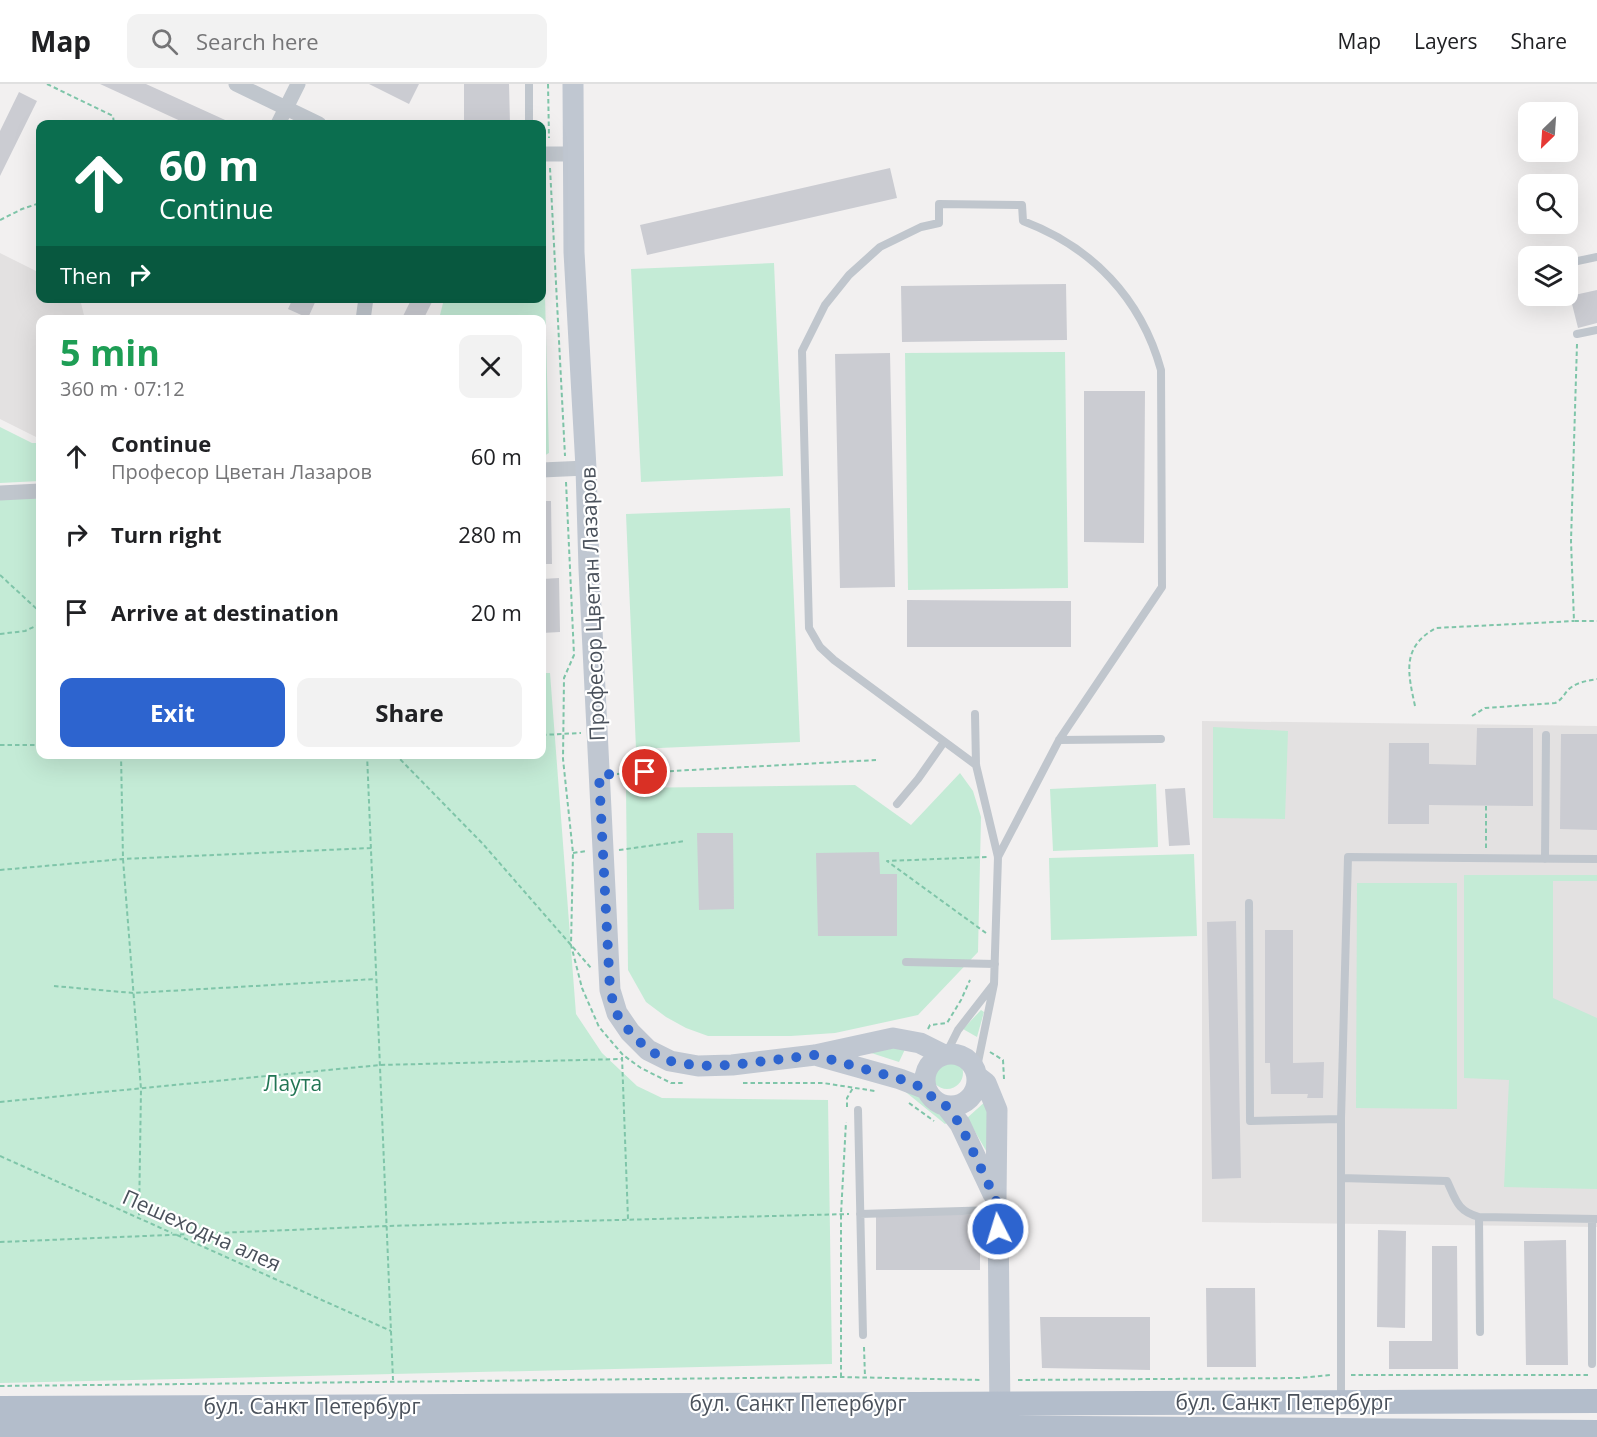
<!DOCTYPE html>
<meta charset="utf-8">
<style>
body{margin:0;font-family:"Open Sans",sans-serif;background:#f2f2f2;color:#202124;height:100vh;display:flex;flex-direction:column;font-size:22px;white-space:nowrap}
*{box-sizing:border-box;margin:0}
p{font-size:20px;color:#757577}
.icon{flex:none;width:33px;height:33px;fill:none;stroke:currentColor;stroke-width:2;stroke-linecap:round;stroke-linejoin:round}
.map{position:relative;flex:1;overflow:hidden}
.drawer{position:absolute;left:36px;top:231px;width:510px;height:444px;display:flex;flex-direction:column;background:#fff;border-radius:12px;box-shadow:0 6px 24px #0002}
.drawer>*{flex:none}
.top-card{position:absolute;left:36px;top:36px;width:510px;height:183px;border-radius:12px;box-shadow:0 6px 24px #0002;background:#0b6e4f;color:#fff;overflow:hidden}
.needle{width:39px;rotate:205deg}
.fabs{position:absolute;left:1518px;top:18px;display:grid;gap:12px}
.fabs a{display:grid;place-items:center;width:60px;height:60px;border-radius:12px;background:#fff;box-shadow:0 6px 24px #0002;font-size:30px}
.pin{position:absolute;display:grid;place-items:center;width:51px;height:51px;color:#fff;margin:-26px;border:3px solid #fff;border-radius:50%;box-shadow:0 2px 6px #0007}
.me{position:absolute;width:66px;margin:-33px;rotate:355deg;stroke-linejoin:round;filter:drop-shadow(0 0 4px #0008)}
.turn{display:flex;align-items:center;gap:21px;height:126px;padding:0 24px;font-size:27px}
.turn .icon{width:78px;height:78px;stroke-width:2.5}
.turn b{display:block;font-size:42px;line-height:51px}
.then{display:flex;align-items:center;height:57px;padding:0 24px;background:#0003;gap:12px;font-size:22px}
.round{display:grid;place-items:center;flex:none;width:63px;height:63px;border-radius:12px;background:#f2f2f2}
.summary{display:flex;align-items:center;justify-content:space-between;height:102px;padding:0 24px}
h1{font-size:36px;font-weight:700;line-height:45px;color:#1e9e55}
.action{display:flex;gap:12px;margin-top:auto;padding:12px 24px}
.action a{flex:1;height:69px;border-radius:12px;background:#2d64cf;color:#fff;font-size:24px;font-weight:700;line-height:69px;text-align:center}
.action a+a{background:#f2f2f2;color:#202124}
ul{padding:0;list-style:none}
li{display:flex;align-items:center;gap:18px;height:78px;padding:0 24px}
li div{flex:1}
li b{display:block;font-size:22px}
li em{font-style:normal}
header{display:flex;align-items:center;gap:36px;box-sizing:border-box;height:84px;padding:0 30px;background:#fff;border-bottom:2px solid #e0e0e0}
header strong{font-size:28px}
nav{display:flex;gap:33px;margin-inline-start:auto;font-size:21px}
.search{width:420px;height:54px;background:#f2f2f2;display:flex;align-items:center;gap:15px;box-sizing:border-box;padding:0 21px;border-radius:12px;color:#757577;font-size:22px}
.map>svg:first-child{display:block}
</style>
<header>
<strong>Map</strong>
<div class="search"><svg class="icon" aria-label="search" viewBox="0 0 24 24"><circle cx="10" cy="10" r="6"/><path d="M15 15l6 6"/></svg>Search here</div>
<nav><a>Map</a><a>Layers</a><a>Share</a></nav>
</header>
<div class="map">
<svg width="1597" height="1353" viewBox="0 0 1597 1353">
<rect width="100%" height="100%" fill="#f2f0f0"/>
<path fill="#e3e1e1" d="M0,169l40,20v25l40,1 5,20 -45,1v119l-40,-20z
M1202,637l395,5v501l-395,-5z"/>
<path fill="#c4ebd6" d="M542,94l7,275 -7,4v-137l-103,-1 5,-20 98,-1z
M774,179l9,213 -142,6 -10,-213z
M1065,268l3,236 -160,2 -3,-237z
M0,343l32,16h8v38l-40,2z
M40,414v256h502v-81h8l26,341 26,39 35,33 25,12 166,2 4,264 -832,19v-884z
M790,424l10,234 -164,7 -10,-235z
M1213,643l75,4 -3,88 -72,-1z
M960,689l13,18 8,26 -3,135 -60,63 -83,18 -44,3h-83l-22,-8 -20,-11 -20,-15 -18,-32 -2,-182 229,-3 56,40z
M1156,700l2,63 -105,4 -3,-62z
M1194,770l3,82 -146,4 -2,-82z
M1464,791h133v6h-44v117l44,20v171l-93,-2 5,-107 -45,-2z
M1357,799h100v226l-101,-1z
M981,926l3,2 -7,25 -14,-8z
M908,959l-9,19 -37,-12z
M931 989a16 16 0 1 1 32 0a16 16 0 1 1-32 0Z
M903,998l28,21 18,19 -4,2 -43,-35z
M987,1016l1,54 -21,-36z"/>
<path fill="#cbccd2" d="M100,0h46l88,40h-47z
M369,0h50l-10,20z
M464,0h45l1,40h-46z
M19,8l18,9 -37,75v-45z
M890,84l7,30 -250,57 -7,-30z
M1066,200l1,56 -165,2 -1,-56z
M1597,206v33l-19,5 -8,-32z
M293,214h24l-9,20 -20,-9z
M412,214h22l-11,22h-22z
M890,269l5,234 -55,1 -5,-234z
M1084,307h61l-1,152 -60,-1z
M542,417h9l1,63h-10z
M559,494l1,54 -18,1v-54z
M907,516l164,1v46h-164z
M1477,644h56v78l-104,-1v19h-41l1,-81h40v21l47,1z
M1561,650h36v96l-37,-1z
M1185,704l5,57 -21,1 -4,-57z
M697,749h36l1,76 -35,1z
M879,768l1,22h17v62h-79l-2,-83z
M1236,837l5,257 -29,1 -5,-257z
M1265,846h28v133l31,-1 -1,36h-16l1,-4h-37l-1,-31h-5z
M876,1131h104v55h-104z
M1378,1146l28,1 -1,97 -28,-1z
M1566,1156l2,125h-42l-2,-124z
M1432,1162h25l1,123h-69v-28h43z
M1206,1204h49l1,79h-49z
M1040,1233h110v53l-108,-2z"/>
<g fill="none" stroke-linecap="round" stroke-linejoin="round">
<path stroke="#7fc5a9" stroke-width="2" stroke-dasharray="4.5 3" stroke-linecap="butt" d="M47,0l66,32 1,8
M548,0l1,54
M550,84l15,288
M0,136l22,-11 18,-6
M1577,260l-6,197 3,80h23
M566,398l8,173 -10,23 -1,81 10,94 -2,92 11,43 17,39 24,28 18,13 30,15h12
M0,491l40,37
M0,550l25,-3 15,-7
M1415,622c-7,-33 -14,-59 21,-78l138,-7
M1472,632l13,-8 70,-5c7,-3 9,-9 14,-14 8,-7 18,-8 28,-10
M542,651l39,-2
M0,661h40
M121,670l2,105 18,230 -2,129
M367,670l26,626
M395,670l88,90 108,124
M617,690l259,-14
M1486,722v42
M619,766l66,-9
M573,769l14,-2
M0,786l123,-11 248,-11
M986,849l-99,-72 100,-4
M54,902l79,7 243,-14
M928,945l2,-4 17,-2 14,-23 9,-20
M990,968l13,8 1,19
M622,973l6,162
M743,999h80l52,8
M0,1018l380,-37 242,-6
M909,1019l25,18
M847,1023v-9l6,-10
M0,1072l172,77
M177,1151l214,96
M0,1158l386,-16 463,-12
M864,1263l1,30
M1351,1291h237
M841,1293v-163l5,-92
M1018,1296l281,-2 31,-3
M0,1302l841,-9 141,3"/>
<path stroke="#c0c6cd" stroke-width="8" d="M529,40v-40
M1568,179l29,-6
M1577,250l20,-4
M975,630l1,51 22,92 -4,127 -18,88
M1059,656l102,-1
M976,681l-142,-105 -14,-13 -11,-19 -7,-277 23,-46 24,-30 31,-28 41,-20 18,-4v-19l83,1 1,16c69,26 118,77 138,149l1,217 -103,153 -61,117
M897,720l21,-25 26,-37
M1545,775l1,-124
M1249,819l1,218 91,-2
M906,878l89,2
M946,970l12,-24 35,-45
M858,1026l5,225
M1341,1094l106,3c9,19 10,30 32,36l118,2
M860,1130l136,-4
M1479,1133l1,115
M1592,1280v-145
M1341,1314v-279l7,-262 249,2"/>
<path stroke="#c0c6cd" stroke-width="15" d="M236,0l83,40
M278,40l20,-40
M542,70h31
M363,236l3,-22
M542,386l44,-2
M0,409l40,-2"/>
<path stroke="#c0c7d1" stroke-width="21" d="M573,0l1,168 12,216 3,101 21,421 7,23 13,19 18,18 22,11 28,5 34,-1 83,-10 78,-17 27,5 24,12
M925 996a26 26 0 1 1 52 0a26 26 0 1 1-52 0Z
M818,972l82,23 26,10
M977,992l9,7 11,27 -1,90 2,10 2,208
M946,1022l14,18 33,70"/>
<path stroke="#b3bdcb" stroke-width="24" d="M0,1324l1597,-7
M0,1347l456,-4h507l634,5"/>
</g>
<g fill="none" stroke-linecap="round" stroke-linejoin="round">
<path stroke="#2d64cf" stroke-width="10" stroke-dasharray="0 18" d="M645,688l-46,3 11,215 6,23 14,19 18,18 22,11 28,5 34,-1 83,-10 85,24 26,10 8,11 12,6 14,18 36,76 2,29"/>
</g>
<g text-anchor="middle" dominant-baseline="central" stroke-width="4.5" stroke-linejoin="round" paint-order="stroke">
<g font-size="21" fill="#4a515b" stroke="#fff">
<text transform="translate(592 520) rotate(-92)">Професор Цветан Лазаров</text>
<text transform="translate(202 1146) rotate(24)">Пешеходна алея</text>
<text x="1284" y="1318">бул. Санкт Петербург</text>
<text x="798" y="1319">бул. Санкт Петербург</text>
<text x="312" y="1322">бул. Санкт Петербург</text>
</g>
<g font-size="21" fill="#227554" stroke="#fff">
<text x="293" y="999">Лаута</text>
</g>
</g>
</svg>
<div class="fabs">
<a><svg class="needle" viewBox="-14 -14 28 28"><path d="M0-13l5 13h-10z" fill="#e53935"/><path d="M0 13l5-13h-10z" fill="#757577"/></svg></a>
<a><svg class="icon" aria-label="search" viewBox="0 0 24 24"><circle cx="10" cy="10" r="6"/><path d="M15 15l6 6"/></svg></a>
<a><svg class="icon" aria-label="layers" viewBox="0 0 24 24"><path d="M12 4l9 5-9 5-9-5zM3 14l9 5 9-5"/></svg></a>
</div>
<div class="pin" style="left:645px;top:688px;background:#d93025"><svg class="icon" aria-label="arrive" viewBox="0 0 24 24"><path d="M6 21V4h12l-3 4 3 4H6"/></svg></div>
<svg class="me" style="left:998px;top:1145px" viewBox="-20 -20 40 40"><circle r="17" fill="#2d64cf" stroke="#fff" stroke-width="3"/><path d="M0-11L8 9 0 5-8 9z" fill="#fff"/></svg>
<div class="top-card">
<div class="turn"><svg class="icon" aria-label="ahead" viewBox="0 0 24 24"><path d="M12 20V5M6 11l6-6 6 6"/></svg><div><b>60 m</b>Continue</div></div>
<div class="then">Then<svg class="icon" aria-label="right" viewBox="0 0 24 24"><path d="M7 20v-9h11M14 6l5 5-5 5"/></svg></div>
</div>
<section class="drawer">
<div class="summary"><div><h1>5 min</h1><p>360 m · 07:12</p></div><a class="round"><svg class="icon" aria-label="close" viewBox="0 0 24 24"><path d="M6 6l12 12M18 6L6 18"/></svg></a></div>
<ul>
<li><svg class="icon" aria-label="ahead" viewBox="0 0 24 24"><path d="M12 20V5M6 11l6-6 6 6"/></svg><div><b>Continue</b><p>Професор Цветан Лазаров</p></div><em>60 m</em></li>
<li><svg class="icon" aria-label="right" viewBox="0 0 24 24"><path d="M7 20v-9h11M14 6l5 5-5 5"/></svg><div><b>Turn right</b></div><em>280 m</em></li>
<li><svg class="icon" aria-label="arrive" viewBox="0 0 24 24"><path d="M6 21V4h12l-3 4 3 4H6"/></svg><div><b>Arrive at destination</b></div><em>20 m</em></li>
</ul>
<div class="action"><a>Exit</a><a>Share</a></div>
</section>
</div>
